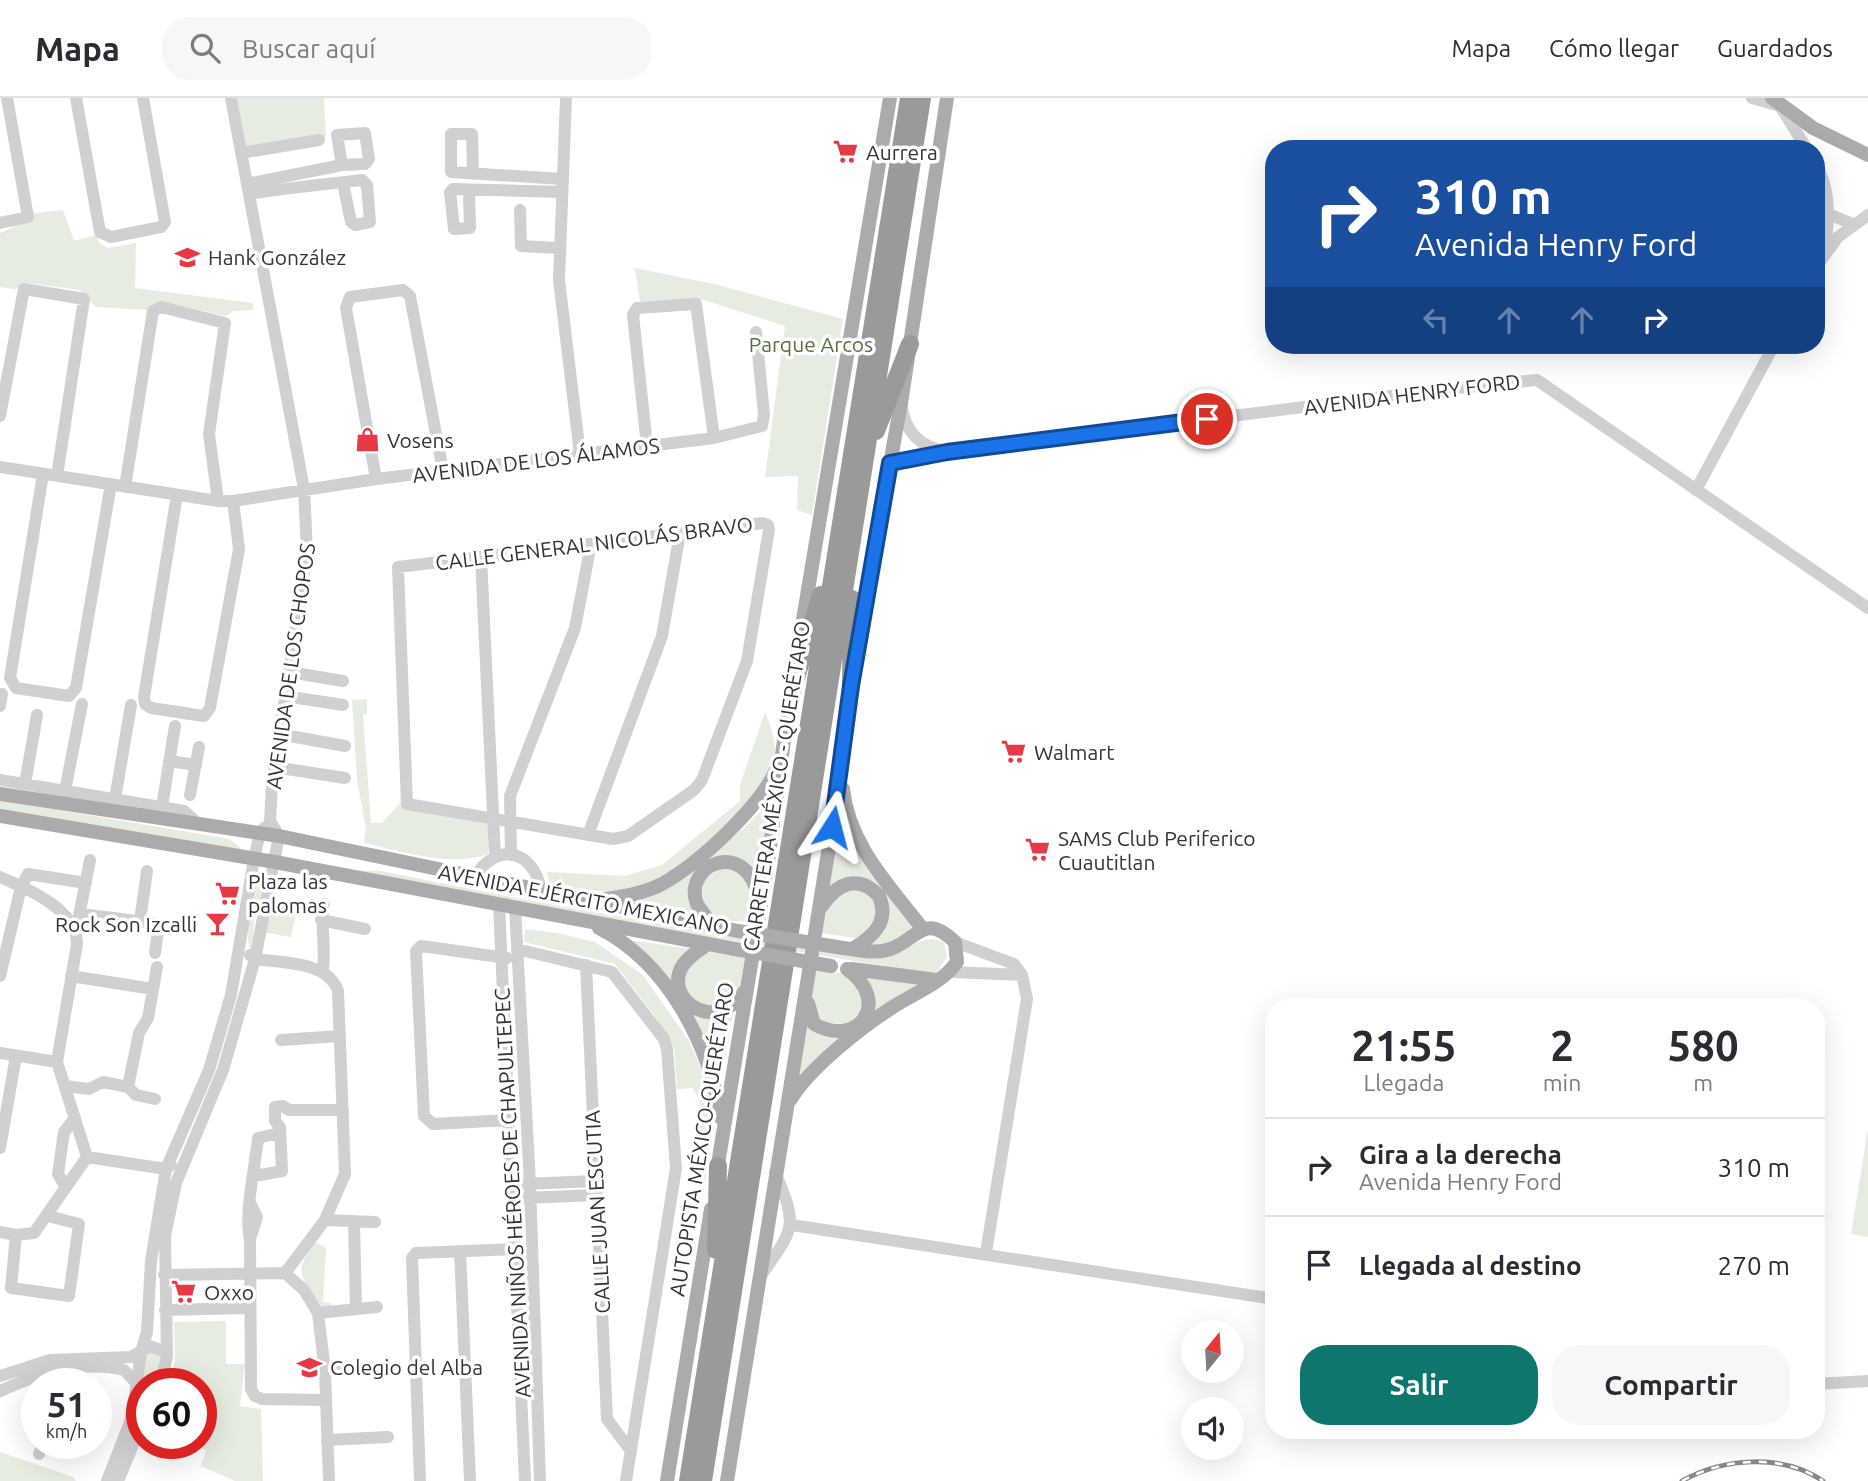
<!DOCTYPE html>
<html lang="es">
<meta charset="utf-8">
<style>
body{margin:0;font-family:Ubuntu,sans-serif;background:#f7f7f7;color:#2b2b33;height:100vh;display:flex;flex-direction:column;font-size:26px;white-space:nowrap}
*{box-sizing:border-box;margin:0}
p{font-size:23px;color:#7c7c81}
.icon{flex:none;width:38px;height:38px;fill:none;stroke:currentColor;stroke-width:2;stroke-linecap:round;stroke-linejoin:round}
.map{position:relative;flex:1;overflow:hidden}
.details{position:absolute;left:1265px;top:900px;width:560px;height:441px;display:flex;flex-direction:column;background:#fff;border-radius:28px;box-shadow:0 7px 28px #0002}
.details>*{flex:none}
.banner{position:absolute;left:1265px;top:42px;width:560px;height:214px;border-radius:28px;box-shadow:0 7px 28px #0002;background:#1a4fa0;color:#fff;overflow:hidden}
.needle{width:46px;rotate:18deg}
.buttons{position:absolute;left:1181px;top:1222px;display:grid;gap:14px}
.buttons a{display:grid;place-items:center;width:63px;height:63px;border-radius:50%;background:#fff;box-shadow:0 7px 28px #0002;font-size:35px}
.speed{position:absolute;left:21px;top:1270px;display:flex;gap:14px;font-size:35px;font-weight:700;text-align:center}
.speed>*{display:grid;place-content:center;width:91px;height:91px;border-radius:50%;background:#fff;box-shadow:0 7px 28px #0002;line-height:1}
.speed small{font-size:18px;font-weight:400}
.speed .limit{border:10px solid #d22;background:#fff;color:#111}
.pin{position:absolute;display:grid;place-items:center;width:60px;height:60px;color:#fff;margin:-30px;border:4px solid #fff;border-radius:50%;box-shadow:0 2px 7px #0007}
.me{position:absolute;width:77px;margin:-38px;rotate:9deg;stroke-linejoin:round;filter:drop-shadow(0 0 5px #0008)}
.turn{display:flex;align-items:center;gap:24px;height:147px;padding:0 35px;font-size:32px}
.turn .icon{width:91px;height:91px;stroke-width:2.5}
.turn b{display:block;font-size:49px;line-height:60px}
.lanes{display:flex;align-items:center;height:66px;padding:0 35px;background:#0003;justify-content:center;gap:35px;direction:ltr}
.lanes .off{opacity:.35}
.eta{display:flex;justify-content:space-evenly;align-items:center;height:119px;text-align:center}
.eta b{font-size:42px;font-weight:600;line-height:49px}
.primary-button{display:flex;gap:14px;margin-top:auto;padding:14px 35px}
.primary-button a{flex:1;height:80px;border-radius:28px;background:#0f766e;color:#fff;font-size:28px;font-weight:600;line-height:80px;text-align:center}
.primary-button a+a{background:#f7f7f7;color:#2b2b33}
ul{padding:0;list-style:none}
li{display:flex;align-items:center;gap:21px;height:98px;padding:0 35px;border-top:2px solid #e1e1e2}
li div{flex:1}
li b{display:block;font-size:26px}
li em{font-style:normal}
header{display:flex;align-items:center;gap:42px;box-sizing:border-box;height:98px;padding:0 35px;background:#fff;border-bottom:2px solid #e1e1e2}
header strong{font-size:33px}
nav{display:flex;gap:38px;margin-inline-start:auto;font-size:24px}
.search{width:490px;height:63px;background:#f7f7f7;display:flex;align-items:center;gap:18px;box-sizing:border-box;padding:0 24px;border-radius:28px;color:#7c7c81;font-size:26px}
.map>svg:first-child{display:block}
</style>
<header>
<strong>Mapa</strong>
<div class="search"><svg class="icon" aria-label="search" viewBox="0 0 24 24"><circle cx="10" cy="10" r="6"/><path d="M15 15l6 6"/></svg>Buscar aquí</div>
<nav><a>Mapa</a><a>Cómo llegar</a><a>Guardados</a></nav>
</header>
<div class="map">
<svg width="1868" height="1383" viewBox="0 0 1868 1383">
<rect width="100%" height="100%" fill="#fff"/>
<path fill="#e6ecdf" d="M237,0h87l2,39 -79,13z
M63,112l11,31 23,-6 2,8 9,5 28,-5 -1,45 118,15v7l-19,1 -8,5 -64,-14 -14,8 -52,-3 -17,-17 -50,-7 -14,6 -15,-2v-54l29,-13 6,-7z
M635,170l79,16 129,35 -31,196 -15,-5 1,-34 -33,1 20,-151 -81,-26 -64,1z
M367,601v15l-4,1 8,108h11l19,-21 87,16v36c-39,14 -85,-3 -124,-11l2,-15 -9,-48 -5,-80z
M765,614c7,17 14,39 8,57 -11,31 -88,99 -118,114 -32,15 -74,7 -106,0l-2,-11 78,4 37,-11 78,-64v-16z
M0,702l229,39 16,13 -245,-39z
M770,704l-12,77c-18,-26 -29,-25 -57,-12l-1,49 -85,-13 55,-17 74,-58z
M841,708c5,45 45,85 72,119 -9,15 -28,20 -45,20l18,-46 -44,-20 -8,3 -7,9z
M722,769l21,5 10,20 -4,28c-27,6 -56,-10 -44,-41z
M340,772l41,1 156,31 311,54c11,1 24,4 34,2 22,-3 42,-28 62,-15l3,14 -11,16h-10l-398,-67z
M260,784l3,14 -9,26 -2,31c-9,-15 -2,-50 2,-67z
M857,789c23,14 22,18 14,44l-15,7 -36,-5c4,-29 8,-37 37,-46z
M272,802l26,4 -7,33 -29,-5z
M525,831l32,4 38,9 48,33 46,66 15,34 9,38 -8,75 -5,-7v-81l-8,-12 -15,1 -3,-42 -9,-8 -8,-20 -42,-55 -91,-22z
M621,841l71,10 -13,10 12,56 31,6 11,-7 -12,69 -17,-45z
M711,854l34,5 -5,32 -6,14 -23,5 -25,-12 -3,-22 17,-19z
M814,870l31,6 21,25 -11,25 -36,-1 -9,-15z
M866,879l52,8 -122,98 11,-59c15,11 28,17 45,8l20,-44z
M1868,1030v109l-17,-3z
M316,1144l10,6 -3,54 8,1 1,6h-9c-17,-30 -35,-33 -7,-67z
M226,1223v43h19l-5,42 21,3 2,72h-28l-34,-15 5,-16 -15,-6h10v-60h-30l4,-25 -1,-37z
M147,1253l15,4 -5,29h-15z
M0,1354l73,25 3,4h-76z"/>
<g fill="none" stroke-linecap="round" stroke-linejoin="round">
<path stroke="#d0d0d0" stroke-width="12" d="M76,0l24,134 11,5 50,-10 4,-5 -22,-124
M566,0l-7,182 21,174
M1752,0l28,8 27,43
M241,55l78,-13
M1816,66c16,27 13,63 7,92
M473,76l-1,-40h-21v38l111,7
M247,86l95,-19 23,-1 4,-5 -4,-26 -28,2 5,30
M469,92l1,38 -16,1 -4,-37 3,-3 108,3
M249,96c38,-6 76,-10 113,-14l5,5 3,37 -15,3 -4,-3 -8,-39
M520,112l1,36 37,2
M1828,116l25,10
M0,125l28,-6 -21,-119
M1816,169l22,-30 30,-22
M902,309c3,24 18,40 42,44
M0,318l24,-127 60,10 -27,177
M647,348l-14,-131 4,-7 59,-4 18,134
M890,365l57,-11 491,-62 99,-10 331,228
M0,369l218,34h15l143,-22 338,-41 48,-12 2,-12 -8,-82
M43,376l-33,204 6,10 53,8 7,-8 35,-204
M376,381l-30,-171 4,-11 53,-7 7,6 33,175
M125,389l28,-176 8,-4 64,16 -16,111 9,67
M1696,392l78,-145
M177,397l-33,202 1,7 6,4 53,8 6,-8 29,-159 -6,-48
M763,425l5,2 1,5 -22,131 -45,119 -8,10 -66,46 -15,3 -206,-35 -9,-237z
M481,459l14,299
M289,574l54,9
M285,598l58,9
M0,608l2,-12
M279,636l66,12
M169,663l27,4
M274,669l71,11
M0,682l184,31 12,11
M25,686l12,-69
M190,697l9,-48
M64,698l18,-92
M115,701l16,-94
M162,709l13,-81
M588,737l74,-199 18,-103
M511,757l-1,-59 65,-168 16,-84
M0,779c28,12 77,32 77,67l-20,118 30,95 -53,76 -18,2 -16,-3
M474,780c22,-37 60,-29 67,13
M499,806l26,577
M515,809l15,277 10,297
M81,816l72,9 5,8 -3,22
M321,822l44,9
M78,823l12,-61
M140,823l7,-50
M955,844l59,22 8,11 5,24 -41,254
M517,851l95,23 52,67 3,10 9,119 -50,313
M250,857l5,4c27,4 73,2 83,32l7,183 -20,46 -40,53
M507,860l-86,-12 -5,5 8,165 9,8 77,-4
M586,867l21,454 24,32
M323,872c3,-24 -3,-44 1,-66
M950,874l72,3
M0,878l21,-89 7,-13 58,9
M71,878l82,13
M281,942l59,-4
M0,955l57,9
M65,988l24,3 14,-7 25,5 8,8 19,4
M128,989l11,-54 9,-15 9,-51
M279,1035l-21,5c-3,31 -14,74 -8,102l1,149 4,7 7,3 63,1
M0,1050l16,-92
M87,1059l79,12 5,-4
M254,1078l28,-5 -2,-44 -5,-6v-14l8,-1 6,4h54
M523,1086l73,-3
M66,1089l-8,-13 6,-42 11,-14
M524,1100l73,-3
M325,1122l50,2
M354,1123l2,88
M792,1127l482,74
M16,1137l-5,53 58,8 10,-72 -31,-8
M250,1141l7,-22 -6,-12
M460,1153l10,230
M164,1177l121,-2 19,17 14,23 7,58 4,110
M760,1179c34,-49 39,-49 15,-105
M165,1212l84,-2
M318,1215l59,-6
M325,1273l57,-3
M0,1278l50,-16 81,-3 19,-11 16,6
M63,1286l6,-17
M161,1286l6,-28 -2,-120 11,-53 47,-113 32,-111 24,-123 -9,-15 2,-36 35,-234 -3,-62 -73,-391
M1816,1286l52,-3
M0,1293c39,-18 81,-31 124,-21l15,16
M327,1342l61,-3
M39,1356l4,-10
M107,1383l23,-59 4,-20 7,-50 6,-20 4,-71 15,-92 43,-99 22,-75 23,-136 6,-26 5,-6
M118,1383l24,-58
M420,1383l-8,-223 4,-5 99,-4"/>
<path stroke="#ababab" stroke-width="14" d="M1772,0l41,30 55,27
M798,552l92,-552
M857,552l45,-253 45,-299
M843,691c6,56 46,96 79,139
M0,696l279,42 459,95
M0,718l275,46 460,87
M599,802c21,-3 44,-6 63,-16 36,-20 97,-76 114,-114
M822,808c14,-22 36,-33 57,-10 11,26 -6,41 -27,53
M713,828c-5,-7 -12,-15 -16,-22 -15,-39 49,-68 62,-6
M599,830c69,35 110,116 122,190
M708,846c-9,6 -19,12 -25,21 -18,28 16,57 43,44 7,-3 14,-12 20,-19
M852,871l84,11
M808,905l6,21c44,25 79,-22 33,-55
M791,1001c19,-32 72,-73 105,-94 21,-13 47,-23 61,-43l-2,-20c-30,-29 -36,-5 -62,6 -16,7 -34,2 -50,0
M716,1078l52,-314 23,-175
M667,1383l44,-272
M727,1383l114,-709 12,-95"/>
<path stroke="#9a9a9a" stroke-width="18" d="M876,333l34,-87
M851,588l1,-87
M790,600l31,-103
M716,1152l2,-84
M688,1383l221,-1383
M703,1383l219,-1383"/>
<defs>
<path id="rail" d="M1682,1383c41,-23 100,-28 141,0"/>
</defs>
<use href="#rail" stroke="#888" stroke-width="5"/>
<use href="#rail" stroke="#fff" stroke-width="2.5" stroke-dasharray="8" stroke-linecap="butt"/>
<path stroke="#ababab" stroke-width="14" d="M738,833l105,17
M735,851l96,17"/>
</g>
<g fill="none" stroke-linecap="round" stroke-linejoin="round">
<defs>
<path id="route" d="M832,729l19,-141 39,-223 57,-11 260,-33"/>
</defs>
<use href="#route" stroke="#114b97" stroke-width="18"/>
<use href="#route" stroke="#1a73e8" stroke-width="12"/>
</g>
<defs>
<symbol id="supermarket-bare" viewBox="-9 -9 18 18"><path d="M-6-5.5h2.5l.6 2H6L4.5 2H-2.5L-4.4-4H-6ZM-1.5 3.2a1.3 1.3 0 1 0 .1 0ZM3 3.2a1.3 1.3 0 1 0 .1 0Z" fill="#e63946" stroke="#fff" stroke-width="2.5" paint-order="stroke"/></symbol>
<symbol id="school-bare" viewBox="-9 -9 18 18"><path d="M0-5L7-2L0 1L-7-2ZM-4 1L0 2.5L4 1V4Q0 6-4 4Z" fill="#e63946" stroke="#fff" stroke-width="2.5" paint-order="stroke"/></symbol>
<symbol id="shop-bare" viewBox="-9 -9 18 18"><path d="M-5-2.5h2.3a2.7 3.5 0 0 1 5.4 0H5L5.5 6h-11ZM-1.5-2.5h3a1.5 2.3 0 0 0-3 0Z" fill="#e63946" stroke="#fff" stroke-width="2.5" paint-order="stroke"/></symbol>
<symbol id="bar-bare" viewBox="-9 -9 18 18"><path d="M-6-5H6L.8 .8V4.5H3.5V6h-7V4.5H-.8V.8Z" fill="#e63946" stroke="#fff" stroke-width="2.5" paint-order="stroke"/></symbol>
</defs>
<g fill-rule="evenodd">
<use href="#supermarket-bare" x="828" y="36" width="35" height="35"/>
<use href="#school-bare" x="170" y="142" width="35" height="35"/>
<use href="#shop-bare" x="350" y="324" width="35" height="35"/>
<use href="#supermarket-bare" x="996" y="636" width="35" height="35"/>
<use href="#supermarket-bare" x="1020" y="734" width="35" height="35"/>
<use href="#supermarket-bare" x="210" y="778" width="35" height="35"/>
<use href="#bar-bare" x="200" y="808" width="35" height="35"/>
<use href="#supermarket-bare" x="166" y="1176" width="35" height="35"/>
<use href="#school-bare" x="292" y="1252" width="35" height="35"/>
</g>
<g text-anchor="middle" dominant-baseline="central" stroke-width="7" stroke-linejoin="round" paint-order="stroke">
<g font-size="21" fill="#333" stroke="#fff" text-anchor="start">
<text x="866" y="54">Aurrera</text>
<text x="208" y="159">Hank González</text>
<text x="387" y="342">Vosens</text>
<text x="1034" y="654">Walmart</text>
<text x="1058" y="740">SAMS Club Periferico<tspan x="1058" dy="24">Cuautitlan</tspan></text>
<text x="248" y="783">Plaza las<tspan x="248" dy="24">palomas</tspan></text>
<text x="197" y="826" text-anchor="end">Rock Son Izcalli</text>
<text x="204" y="1194">Oxxo</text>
<text x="330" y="1269">Colegio del Alba</text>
</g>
<g font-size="21" fill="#56703f" stroke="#fff">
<text x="811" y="246">Parque Arcos</text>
</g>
<g font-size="21" fill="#333" stroke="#fff">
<text transform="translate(1412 296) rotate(-7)">AVENIDA HENRY FORD</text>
<text transform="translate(536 362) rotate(-7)">AVENIDA DE LOS ÁLAMOS</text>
<text transform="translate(594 445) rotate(-7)">CALLE GENERAL NICOLÁS BRAVO</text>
<text transform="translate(290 568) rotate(-82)">AVENIDA DE LOS CHOPOS</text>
<text transform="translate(776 688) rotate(-81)">CARRETERA MÉXICO - QUERÉTARO</text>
<text transform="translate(584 801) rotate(11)">AVENIDA EJÉRCITO MEXICANO</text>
<text transform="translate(701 1041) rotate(-81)">AUTOPISTA MÉXICO-QUERÉTARO</text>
<text transform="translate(512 1095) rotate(-93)">AVENIDA NIÑOS HÉROES DE CHAPULTEPEC</text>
<text transform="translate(597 1114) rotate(-93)">CALLE JUAN ESCUTIA</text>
</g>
</g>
</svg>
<div class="buttons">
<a><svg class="needle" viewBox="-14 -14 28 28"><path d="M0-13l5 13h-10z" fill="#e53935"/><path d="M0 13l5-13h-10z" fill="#7c7c81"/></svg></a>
<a><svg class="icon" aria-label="sound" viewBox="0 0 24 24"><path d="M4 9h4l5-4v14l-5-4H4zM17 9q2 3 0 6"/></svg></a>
</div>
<div class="speed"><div>51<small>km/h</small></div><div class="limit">60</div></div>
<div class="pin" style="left:1207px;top:321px;background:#d93025"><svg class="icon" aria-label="arrive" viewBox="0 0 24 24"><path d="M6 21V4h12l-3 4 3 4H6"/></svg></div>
<svg class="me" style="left:832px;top:729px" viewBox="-20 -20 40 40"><path d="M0-17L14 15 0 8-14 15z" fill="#1a73e8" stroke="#fff" stroke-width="4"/></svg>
<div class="banner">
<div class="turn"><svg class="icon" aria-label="right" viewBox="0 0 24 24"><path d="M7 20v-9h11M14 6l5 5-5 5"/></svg><div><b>310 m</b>Avenida Henry Ford</div></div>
<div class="lanes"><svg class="icon off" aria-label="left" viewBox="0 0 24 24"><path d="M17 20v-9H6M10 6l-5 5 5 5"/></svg><svg class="icon off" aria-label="ahead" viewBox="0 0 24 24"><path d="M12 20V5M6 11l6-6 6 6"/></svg><svg class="icon off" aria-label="ahead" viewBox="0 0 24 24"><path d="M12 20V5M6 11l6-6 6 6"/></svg><svg class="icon" aria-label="right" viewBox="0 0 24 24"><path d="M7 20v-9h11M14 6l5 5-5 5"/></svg></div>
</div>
<section class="details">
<div class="eta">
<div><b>21:55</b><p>Llegada</p></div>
<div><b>2</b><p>min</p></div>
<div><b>580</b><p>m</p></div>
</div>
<ul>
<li><svg class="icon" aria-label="right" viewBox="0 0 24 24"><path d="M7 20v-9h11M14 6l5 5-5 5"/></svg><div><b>Gira a la derecha</b><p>Avenida Henry Ford</p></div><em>310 m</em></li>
<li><svg class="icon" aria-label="arrive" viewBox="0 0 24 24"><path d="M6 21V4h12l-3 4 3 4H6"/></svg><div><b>Llegada al destino</b></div><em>270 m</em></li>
</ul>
<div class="primary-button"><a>Salir</a><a>Compartir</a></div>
</section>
</div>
